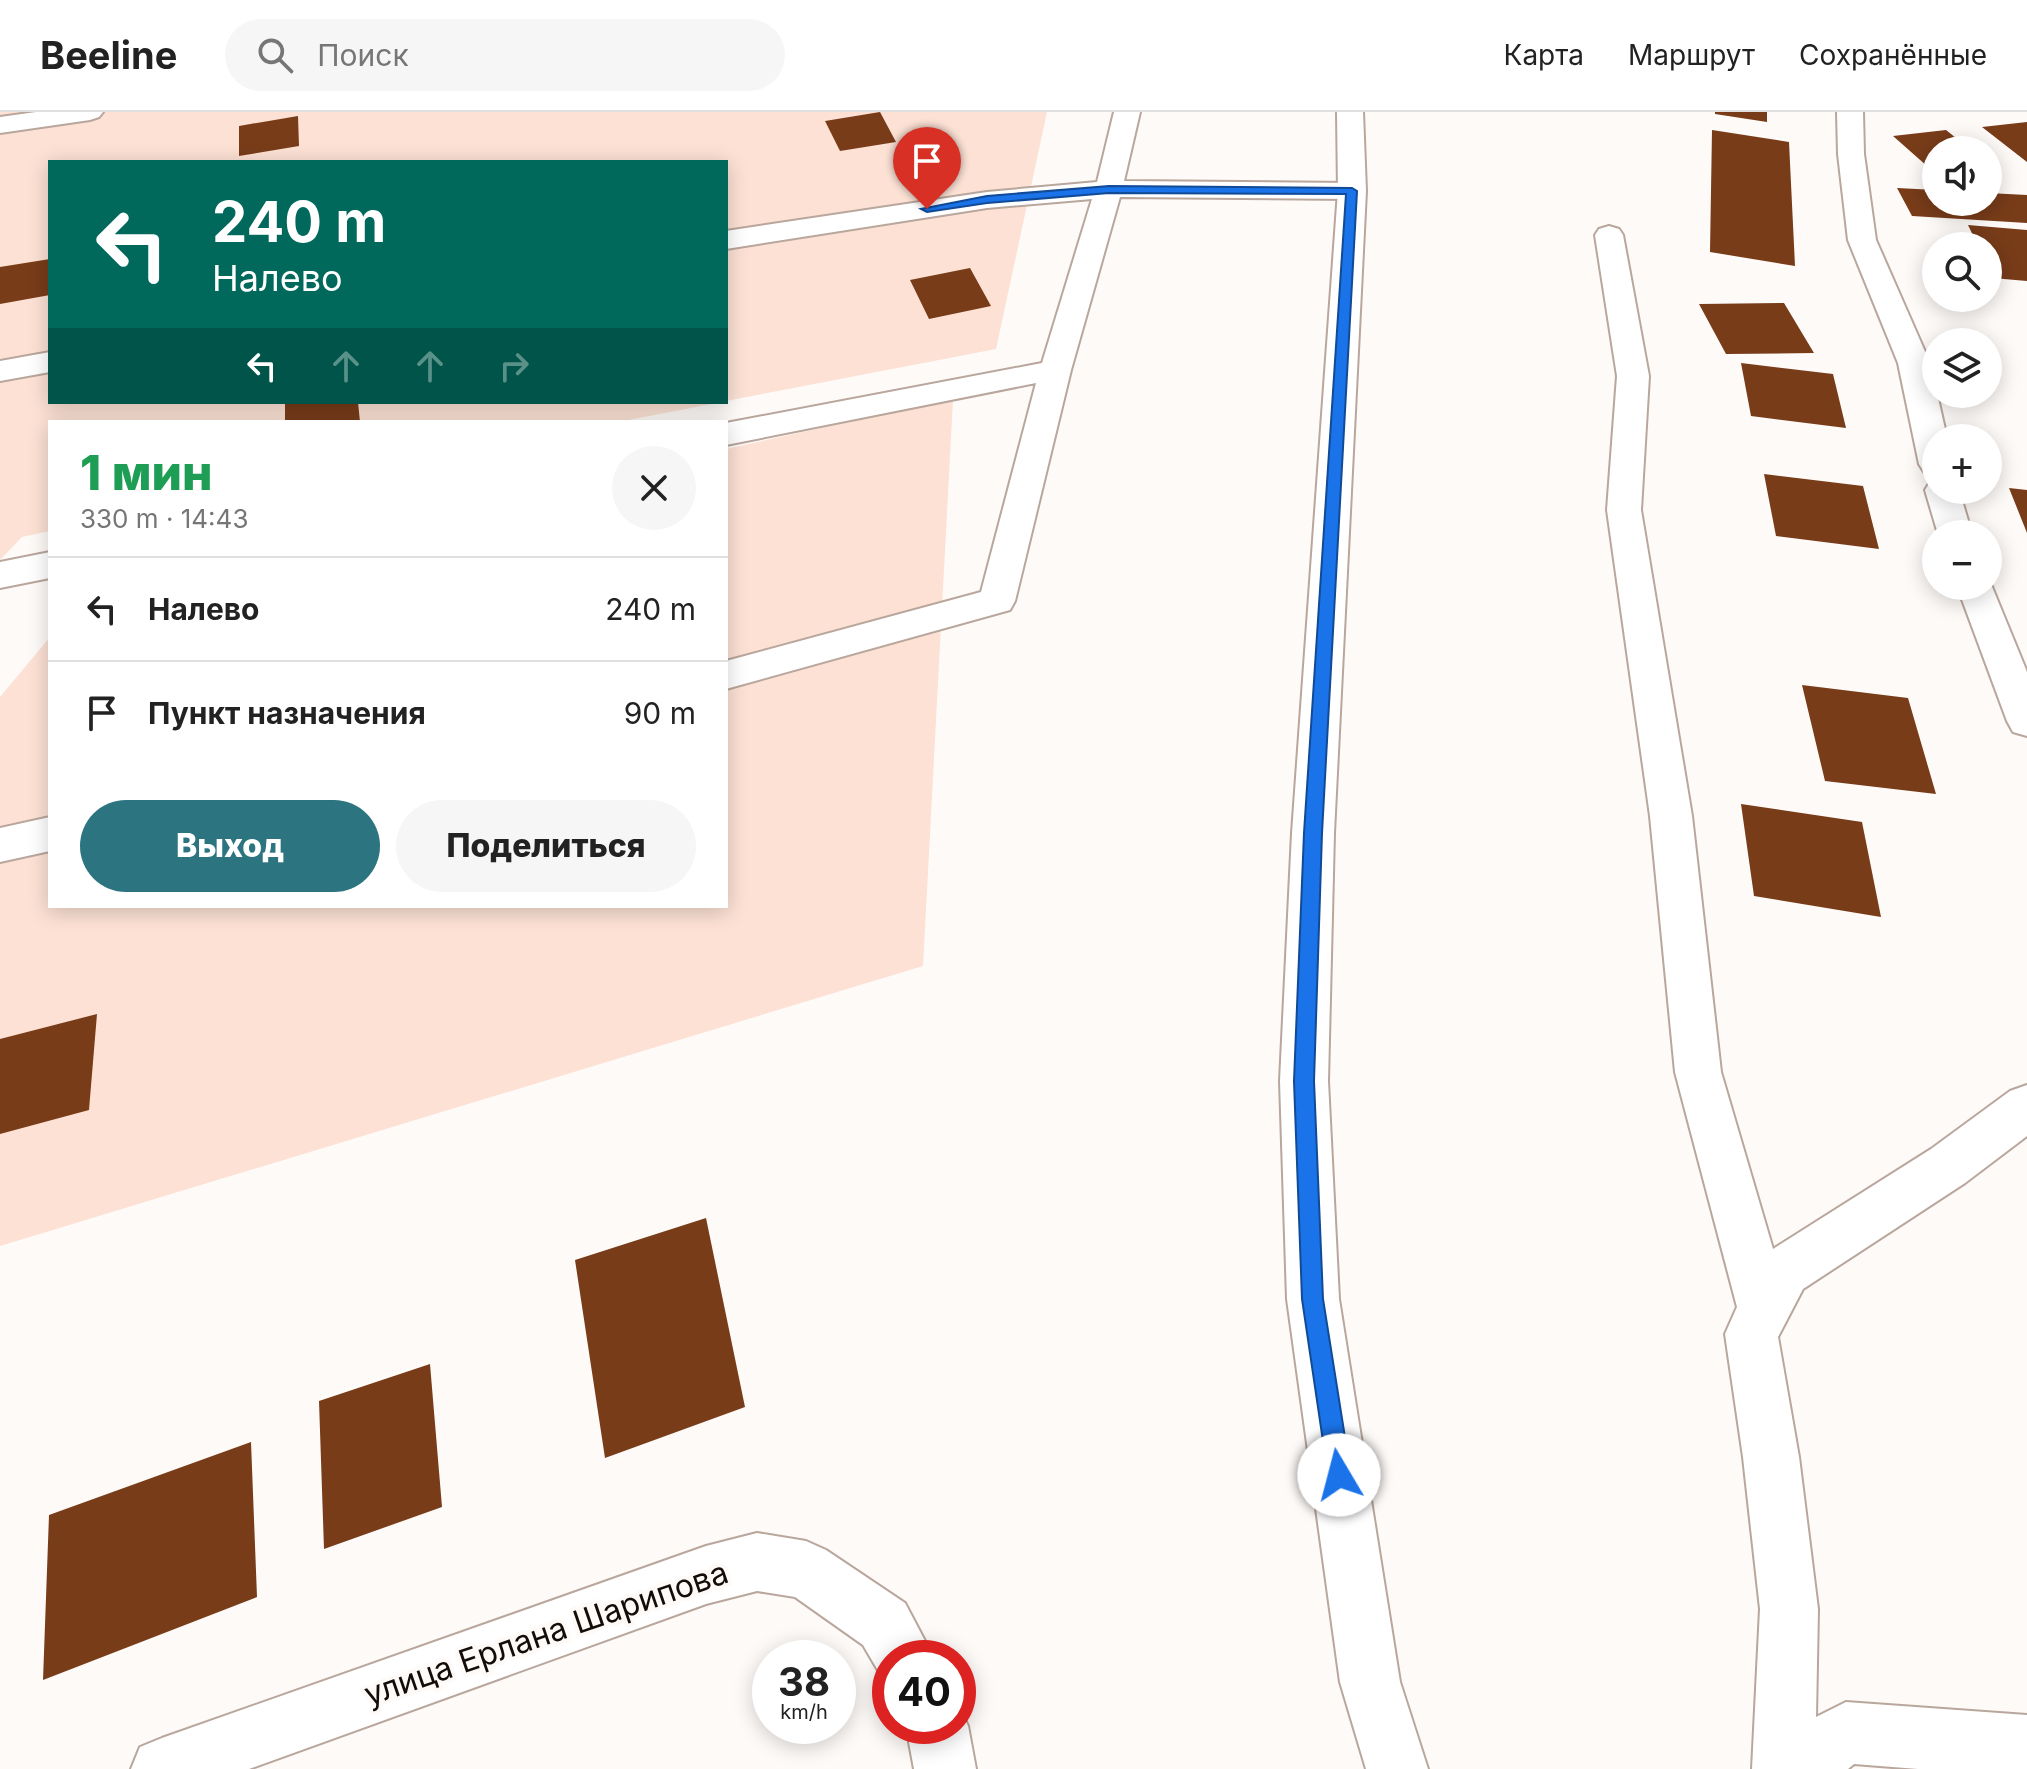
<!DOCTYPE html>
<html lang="ru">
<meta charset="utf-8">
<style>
body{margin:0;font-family:Inter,sans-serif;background:#f6f6f6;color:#222;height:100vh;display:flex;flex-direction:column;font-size:30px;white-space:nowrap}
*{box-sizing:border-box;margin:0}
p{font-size:26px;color:#767676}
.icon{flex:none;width:44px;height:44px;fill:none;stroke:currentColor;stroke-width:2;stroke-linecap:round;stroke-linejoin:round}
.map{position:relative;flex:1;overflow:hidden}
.sheet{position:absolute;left:48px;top:308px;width:680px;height:488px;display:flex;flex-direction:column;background:#fff;border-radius:0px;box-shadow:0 4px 20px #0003}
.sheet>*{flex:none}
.hud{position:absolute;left:48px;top:48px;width:680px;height:244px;border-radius:0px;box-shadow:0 4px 20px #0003;background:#00695c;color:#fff;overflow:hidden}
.buttons{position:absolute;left:1922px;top:24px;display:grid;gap:16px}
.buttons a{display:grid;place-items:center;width:80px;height:80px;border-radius:50%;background:#fff;box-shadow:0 4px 20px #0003;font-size:40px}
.speed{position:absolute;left:752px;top:1528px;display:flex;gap:16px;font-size:40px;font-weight:700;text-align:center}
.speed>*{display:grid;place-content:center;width:104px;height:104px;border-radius:50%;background:#fff;box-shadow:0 4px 20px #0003;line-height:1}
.speed small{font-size:20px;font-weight:400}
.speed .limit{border:12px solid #d22;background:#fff;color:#111}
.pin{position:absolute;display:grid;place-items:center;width:68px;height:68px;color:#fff;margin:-82px -34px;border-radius:50% 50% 50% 0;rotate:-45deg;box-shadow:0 0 8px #0007}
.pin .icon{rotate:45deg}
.me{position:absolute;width:88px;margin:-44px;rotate:352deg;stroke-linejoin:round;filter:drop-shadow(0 0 6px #0008)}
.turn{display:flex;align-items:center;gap:28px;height:168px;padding:0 32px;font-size:36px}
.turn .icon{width:104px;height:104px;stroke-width:2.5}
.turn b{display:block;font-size:56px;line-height:68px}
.lanes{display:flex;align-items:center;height:76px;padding:0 32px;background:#0003;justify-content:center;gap:40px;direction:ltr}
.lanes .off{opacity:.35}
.round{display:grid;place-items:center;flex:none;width:84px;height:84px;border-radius:42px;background:#f6f6f6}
.headline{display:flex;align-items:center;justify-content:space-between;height:136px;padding:0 32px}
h1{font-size:48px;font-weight:800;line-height:60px;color:#1e9e55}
.primary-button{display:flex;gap:16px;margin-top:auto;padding:16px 32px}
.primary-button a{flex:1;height:92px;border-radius:48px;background:#2c747f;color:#fff;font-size:32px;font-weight:800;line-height:92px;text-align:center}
.primary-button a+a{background:#f6f6f6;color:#222}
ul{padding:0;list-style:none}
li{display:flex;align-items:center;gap:24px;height:104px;padding:0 32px;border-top:2px solid #e0e0e0}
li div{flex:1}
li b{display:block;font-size:30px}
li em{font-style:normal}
header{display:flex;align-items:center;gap:48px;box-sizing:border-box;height:112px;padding:0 40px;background:#fff;border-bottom:2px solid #e0e0e0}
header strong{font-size:38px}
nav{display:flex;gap:44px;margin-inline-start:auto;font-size:28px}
.search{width:560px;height:72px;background:#f6f6f6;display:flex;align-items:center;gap:20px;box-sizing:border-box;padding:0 28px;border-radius:44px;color:#767676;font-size:30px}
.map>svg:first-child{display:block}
</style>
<header>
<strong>Beeline</strong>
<div class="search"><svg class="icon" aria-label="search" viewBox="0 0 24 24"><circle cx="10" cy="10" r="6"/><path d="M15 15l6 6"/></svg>Поиск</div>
<nav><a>Карта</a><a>Маршрут</a><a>Сохранённые</a></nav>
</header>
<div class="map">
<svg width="2027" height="1657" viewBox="0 0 2027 1657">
<rect width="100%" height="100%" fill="#fefaf8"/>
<path fill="#fce1d4" d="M0,0h1047l-51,237 -270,52v-239h-676v240h672l-104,20h-568v109l-28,6 -22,23z
M953,287l-30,567 -923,280v-549l50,-60v269h676v-457z"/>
<path fill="#783c19" d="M880,0l16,30 -56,9 -15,-30z
M1715,0h52v10l-52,-8z
M298,4l1,30 -60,10v-30z
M2027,10v40l-45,-35z
M1712,18l77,12 6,124 -85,-14z
M1946,18l25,20h-35v24l-43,-38z
M1897,76l39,2v12h52v-9l39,2v28l-115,-7z
M1968,113l59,5v51l-35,-3 -4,-9v-23h-10z
M50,147v36l-50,9v-37z
M970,156l21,38 -62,13 -19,-39z
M1784,191l30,50 -88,1 -27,-50z
M1741,251l92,11 13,54 -95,-12z
M285,290h73l2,20h-75z
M1764,362l99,12 16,63 -103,-13z
M2009,376l18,2v43z
M1802,573l106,13 28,96 -111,-13z
M1741,692l121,18 19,95 -127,-21z
M97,902l-8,96 -89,24v-95z
M706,1106l39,189 -140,51 -30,-198z
M430,1252l12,143 -118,42 -5,-148z
M251,1330l6,155 -214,83 6,-165z"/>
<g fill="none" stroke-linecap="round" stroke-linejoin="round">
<defs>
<path id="minor" d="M36,0h67l-4,5 -9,3 -90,13v-16z
M1114,0h26l-16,69 228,2 10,2 4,6 -4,6 -10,2 -232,-2 -49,173 -56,231 -5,9 -284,79v-28l255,-69 55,-209 -310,62v-22l316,-60 50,-164 -105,9 -261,41v-18l261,-39 110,-10z
M1837,0h26l1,42 12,86 54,123 17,75h-11v37l-12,-3 -5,-8 -21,-101 -50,-123 -10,-86z
M1609,114l10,3 4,6 26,141 -8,134 51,306 29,256 52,177 158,-100 79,-58 17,-6v51l-62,47 -162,106 -25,48 21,120 19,152 -2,108 30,-15 181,13v54h-109l-64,-5 -6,5h-96l8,-160 -17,-152 -18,-123 12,-27 -62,-235 -25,-256 -43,-306 10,-134 -22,-141 4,-6z
M50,240v20l-50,9v-20z
M1936,368v10h23l13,44h-34l-13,-44 5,-8z
M50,440v26l-50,10v-26z
M1988,465l39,95v64l-14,-4 -6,-11 -50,-135h31z
M50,705v34l-50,11v-34z
M757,1421l49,8 20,9 79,53 29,55h-44v24l-7,-3 -20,-34 -68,-48 -38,-6 -51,13 -457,165h-118l9,-22 22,-9 544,-192z
M958,1592l10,22 8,43h-62l-8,-43h52z"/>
<path id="tertiary" d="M1337,0h26l3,79 -32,642 -6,248 11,218 61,383 28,87h-62l-26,-87 -53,-383 -7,-218 12,-248 46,-642z"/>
</defs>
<use href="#minor" stroke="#b9a69c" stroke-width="4"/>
<use href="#tertiary" stroke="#b9a69c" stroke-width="4"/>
<use href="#minor" fill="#fff" fill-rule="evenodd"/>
<use href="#tertiary" fill="#fff" fill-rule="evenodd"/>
</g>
<path fill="#1a73e8" stroke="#114b97" stroke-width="2" d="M1109,74l243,2 5,3 -35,642 -8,248 9,218 28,176 -4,9 -8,3 -8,-3 -3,-9 -26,-176 -8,-218 10,-248 42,-639 -237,-1 -122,10 -60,9 -6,-3 66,-13z"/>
<g text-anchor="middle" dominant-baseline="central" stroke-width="8" stroke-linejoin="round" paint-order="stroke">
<g font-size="32" fill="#130c09" stroke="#fefaf8">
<text transform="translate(546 1521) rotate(-19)">улица Ерлана Шарипова</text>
</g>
</g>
</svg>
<div class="buttons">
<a><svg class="icon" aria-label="sound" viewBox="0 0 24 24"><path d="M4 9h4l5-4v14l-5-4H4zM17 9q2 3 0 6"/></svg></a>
<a><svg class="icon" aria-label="search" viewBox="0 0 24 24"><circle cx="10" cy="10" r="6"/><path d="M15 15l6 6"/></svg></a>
<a><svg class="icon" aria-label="layers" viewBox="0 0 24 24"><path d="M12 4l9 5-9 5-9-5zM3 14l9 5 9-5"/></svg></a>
<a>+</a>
<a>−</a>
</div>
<div class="speed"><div>38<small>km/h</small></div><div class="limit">40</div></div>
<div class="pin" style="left:927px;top:97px;background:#d93025"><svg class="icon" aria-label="arrive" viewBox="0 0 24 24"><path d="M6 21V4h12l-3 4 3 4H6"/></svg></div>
<svg class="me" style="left:1339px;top:1363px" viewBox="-20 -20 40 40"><circle r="19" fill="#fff"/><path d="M0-13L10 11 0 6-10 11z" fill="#1a73e8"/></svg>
<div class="hud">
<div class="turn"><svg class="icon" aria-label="left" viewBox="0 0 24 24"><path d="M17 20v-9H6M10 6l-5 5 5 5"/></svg><div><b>240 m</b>Налево</div></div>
<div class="lanes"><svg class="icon" aria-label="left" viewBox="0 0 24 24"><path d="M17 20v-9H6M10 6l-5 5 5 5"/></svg><svg class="icon off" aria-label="ahead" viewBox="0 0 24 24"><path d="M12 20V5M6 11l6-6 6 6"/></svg><svg class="icon off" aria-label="ahead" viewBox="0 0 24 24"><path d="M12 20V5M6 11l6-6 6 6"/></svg><svg class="icon off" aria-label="right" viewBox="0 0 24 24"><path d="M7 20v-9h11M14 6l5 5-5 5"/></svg></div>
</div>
<section class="sheet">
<div class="headline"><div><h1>1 мин</h1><p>330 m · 14:43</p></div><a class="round"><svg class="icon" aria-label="close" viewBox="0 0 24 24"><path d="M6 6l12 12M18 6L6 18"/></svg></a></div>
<ul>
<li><svg class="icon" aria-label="left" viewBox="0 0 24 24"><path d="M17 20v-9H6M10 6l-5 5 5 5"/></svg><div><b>Налево</b></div><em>240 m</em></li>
<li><svg class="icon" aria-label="arrive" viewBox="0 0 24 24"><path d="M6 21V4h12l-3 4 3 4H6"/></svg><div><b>Пункт назначения</b></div><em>90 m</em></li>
</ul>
<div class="primary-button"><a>Выход</a><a>Поделиться</a></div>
</section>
</div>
